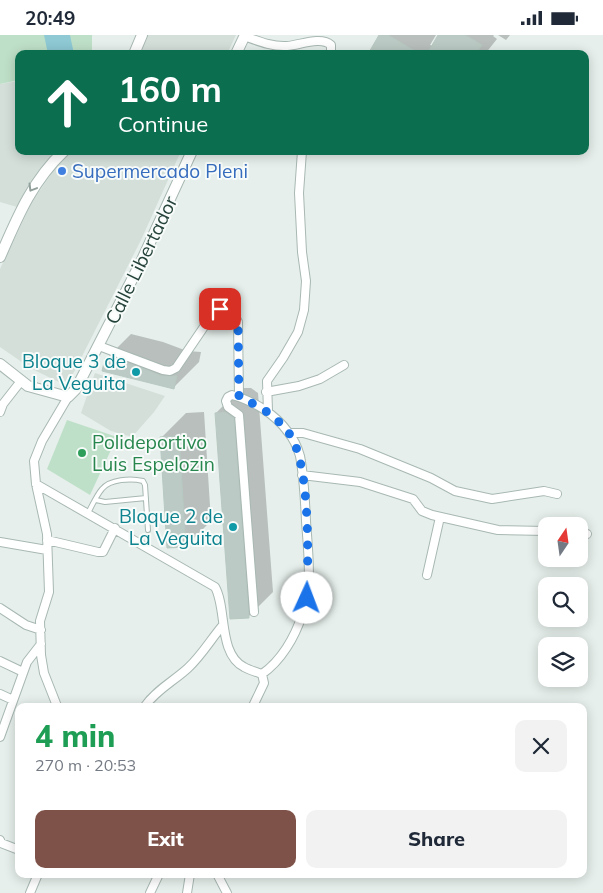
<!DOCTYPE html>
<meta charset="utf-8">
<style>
body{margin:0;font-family:Mulish,sans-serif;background:#f2f2f3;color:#1f2937;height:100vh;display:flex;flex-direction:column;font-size:19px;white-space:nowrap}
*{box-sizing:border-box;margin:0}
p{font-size:16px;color:#747a83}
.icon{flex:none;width:28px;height:28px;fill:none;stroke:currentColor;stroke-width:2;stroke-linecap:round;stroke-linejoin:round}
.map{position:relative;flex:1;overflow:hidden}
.details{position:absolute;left:15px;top:668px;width:572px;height:175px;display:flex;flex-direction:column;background:#fff;border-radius:10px;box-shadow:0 2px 12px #0003}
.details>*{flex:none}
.guide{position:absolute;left:15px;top:15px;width:574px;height:105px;border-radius:10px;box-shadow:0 2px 12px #0003;background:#0b6e4f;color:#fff;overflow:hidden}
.needle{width:32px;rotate:13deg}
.buttons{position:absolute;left:538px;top:482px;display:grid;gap:10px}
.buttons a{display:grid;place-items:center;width:50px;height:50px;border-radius:10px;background:#fff;box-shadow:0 2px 12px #0003;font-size:25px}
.pin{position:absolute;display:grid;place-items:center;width:42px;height:42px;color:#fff;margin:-21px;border-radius:10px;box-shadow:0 2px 8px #0006}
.me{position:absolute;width:55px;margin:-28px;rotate:2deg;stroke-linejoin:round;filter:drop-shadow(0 0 4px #0008)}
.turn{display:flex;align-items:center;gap:18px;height:105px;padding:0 20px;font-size:22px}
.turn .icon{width:65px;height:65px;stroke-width:2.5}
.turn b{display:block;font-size:35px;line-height:42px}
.round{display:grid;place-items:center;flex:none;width:52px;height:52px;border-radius:10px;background:#f2f2f3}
.summary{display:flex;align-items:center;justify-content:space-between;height:85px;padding:0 20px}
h1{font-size:30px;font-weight:800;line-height:38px;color:#1e9e55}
.cta{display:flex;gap:10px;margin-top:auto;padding:10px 20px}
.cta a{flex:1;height:58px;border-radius:10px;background:#7f5249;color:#fff;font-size:20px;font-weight:800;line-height:58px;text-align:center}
.cta a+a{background:#f2f2f3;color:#1f2937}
.status{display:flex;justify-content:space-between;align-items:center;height:35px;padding:0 25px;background:#fff;direction:ltr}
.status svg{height:14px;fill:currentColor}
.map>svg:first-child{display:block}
</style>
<div class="status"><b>20:49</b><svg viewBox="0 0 49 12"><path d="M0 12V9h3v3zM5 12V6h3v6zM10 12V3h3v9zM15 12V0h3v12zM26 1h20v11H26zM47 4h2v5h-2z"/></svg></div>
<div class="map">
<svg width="603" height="858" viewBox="0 0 603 858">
<rect width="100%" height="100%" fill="#e6efeb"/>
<path fill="#d4dfda" d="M142,0h94l-9,19h-93z
M19,46v70h37l-21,26 -18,30 -17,-5v-118z
M71,116h110l-40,89 -67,132 -5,8 -8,3 -29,-14 -32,-22v-78l32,-67 24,-35z
M95,338l70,23 -11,16 -22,25 -21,-6 -30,-18z"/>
<path fill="#bfe0c8" d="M0,0h92v19h-73v26l-19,4z
M67,385l50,17 -27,58 -43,-26z"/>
<path fill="#8ec9d4" d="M44,0h26l4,19h-26z"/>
<path fill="#0003" d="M381,0h55l-6,10 3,1 6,-11h55l-1,1 4,3 -12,15h-116z
M498,0h12l-4,5z
M131,299l32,8 24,9 14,1 -2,10 -25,25 -68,-28z
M241,353h10l7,5 15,199 -25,25 -32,-204z
M204,377l7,109 -25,25 -24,-109 24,-24z"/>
<path fill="#bbcac4" stroke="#b8c9c2" d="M379,0h9l32,19h-52z
M438,0h27l17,10 -6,9h-49z
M105,323l32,8 25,10h15l-3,13 -72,-18z
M225,377l9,6 15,200 -19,1 -15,-206z
M179,401l7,111 -19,1 -7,-111z"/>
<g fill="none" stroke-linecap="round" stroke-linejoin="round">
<defs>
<path id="service" d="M96,465l9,2 41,-4
M88,478c4,-7 8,-17 14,-24 8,-10 29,-11 41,-8l2,4 3,45"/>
<path id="minor" d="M244,1c14,5 28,11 43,10 13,-1 34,-10 44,-1v9
M99,311l64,24 7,1 6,-3 38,-56c12,-6 19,0 24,10l1,75
M266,357l33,-6 21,-7 24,-14
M268,376l-1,-30 16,-23 15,-26 6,-22 2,-29 -4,-29 -3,-59 3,-42
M0,377l3,-8 18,-23
M289,398h14l57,16 71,29 24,13 37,8 52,-8 13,3
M302,440l58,7 53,17 9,12 10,4 66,15 48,1
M36,449l179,103c12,21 3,67 29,80 5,3 12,5 18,7
M579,498l8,1
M47,505l51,12h5l12,-24
M0,507l47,8
M427,540l13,-58
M0,573l26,17 15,5
M254,577l-15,-197 -11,-8 -2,-6 2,-4 4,-2c22,6 43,19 56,37 5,6 10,17 12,24 4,21 5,43 6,65 2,30 7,65 -4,94 -7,22 -21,46 -40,59
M0,626l23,11
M0,659l13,6
M57,671l-13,-33 -3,-18 -1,-34 9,-29 -2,-58 -11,-50 -2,-23 8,-20 26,-44
M145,671c11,-16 29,-25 43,-38 14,-13 23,-29 35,-43
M253,671l11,-23 -2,-9
M0,702l27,-75 14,-18
M0,805l1,3 18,7
M217,839l10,19
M30,858l8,-19
M150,858l9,-19
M187,858l3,-19"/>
<path id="tertiary" d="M134,19l8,-19
M236,19l9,-19
M0,222c17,-39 32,-76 64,-106
M0,329l28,22 40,11 8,-8 65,-127 51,-111"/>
</defs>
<use href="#service" stroke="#a8b8b2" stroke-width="6"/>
<use href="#minor" stroke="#a8b8b2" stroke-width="10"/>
<use href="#tertiary" stroke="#a8b8b2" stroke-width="12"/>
<use href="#service" stroke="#fff" stroke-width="4"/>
<use href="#minor" stroke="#fff" stroke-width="8"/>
<use href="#tertiary" stroke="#fff" stroke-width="10"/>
</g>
<defs><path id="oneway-chevron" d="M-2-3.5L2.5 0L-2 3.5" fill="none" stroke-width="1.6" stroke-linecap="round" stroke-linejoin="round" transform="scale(1.25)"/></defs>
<use stroke="#92a09c" href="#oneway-chevron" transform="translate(32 153) rotate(121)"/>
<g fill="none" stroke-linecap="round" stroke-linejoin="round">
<path stroke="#1a73e8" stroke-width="9" stroke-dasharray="0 16.2" d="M220,274c10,1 14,4 18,13l1,75c20,9 35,17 49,35 23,28 20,128 19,166"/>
</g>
<circle fill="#3f7fe0" stroke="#f7fbf9" stroke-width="2" cx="62" cy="136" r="5"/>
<g fill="#0f9aa8" stroke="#f7fbf9" stroke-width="2">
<circle cx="136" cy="337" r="5"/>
<circle cx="233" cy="492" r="5"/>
</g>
<circle fill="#2e9e5b" stroke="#f7fbf9" stroke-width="2" cx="82" cy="418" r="5"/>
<g text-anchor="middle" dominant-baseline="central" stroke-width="4" stroke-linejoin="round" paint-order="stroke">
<g font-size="19" fill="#366cbe" stroke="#f7fbf9" text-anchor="start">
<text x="72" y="136">Supermercado Pleni</text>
</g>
<g font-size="19" fill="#24423a" stroke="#f7fbf9">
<text transform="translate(141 225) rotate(-64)">Calle Libertador</text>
</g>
<g font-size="19" fill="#0d838f" stroke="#f7fbf9" text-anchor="end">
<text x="126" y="326">Bloque 3 de<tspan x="126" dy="22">La Veguita</tspan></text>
<text x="223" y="481">Bloque 2 de<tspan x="223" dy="22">La Veguita</tspan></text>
</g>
<g font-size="19" fill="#27864d" stroke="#f7fbf9" text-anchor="start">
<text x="92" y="407">Polideportivo<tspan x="92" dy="22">Luis Espelozin</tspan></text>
</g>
</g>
</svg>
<div class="buttons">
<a><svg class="needle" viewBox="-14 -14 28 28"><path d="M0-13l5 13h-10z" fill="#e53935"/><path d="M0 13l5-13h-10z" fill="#747a83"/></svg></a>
<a><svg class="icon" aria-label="search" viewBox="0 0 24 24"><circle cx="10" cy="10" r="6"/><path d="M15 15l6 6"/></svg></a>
<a><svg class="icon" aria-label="layers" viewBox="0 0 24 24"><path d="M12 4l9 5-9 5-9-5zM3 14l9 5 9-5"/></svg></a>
</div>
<div class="pin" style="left:220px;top:274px;background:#d93025"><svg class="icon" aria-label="arrive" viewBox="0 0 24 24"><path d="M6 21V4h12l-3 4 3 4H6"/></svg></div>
<svg class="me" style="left:307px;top:563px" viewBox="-20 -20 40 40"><circle r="19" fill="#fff"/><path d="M0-13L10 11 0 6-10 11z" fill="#1a73e8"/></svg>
<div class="guide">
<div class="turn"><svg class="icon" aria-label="ahead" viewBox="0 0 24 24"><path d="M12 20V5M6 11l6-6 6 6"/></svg><div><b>160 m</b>Continue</div></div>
</div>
<section class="details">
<div class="summary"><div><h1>4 min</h1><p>270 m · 20:53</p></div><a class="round"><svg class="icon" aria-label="close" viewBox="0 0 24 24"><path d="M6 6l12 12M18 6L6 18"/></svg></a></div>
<div class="cta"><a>Exit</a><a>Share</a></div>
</section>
</div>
